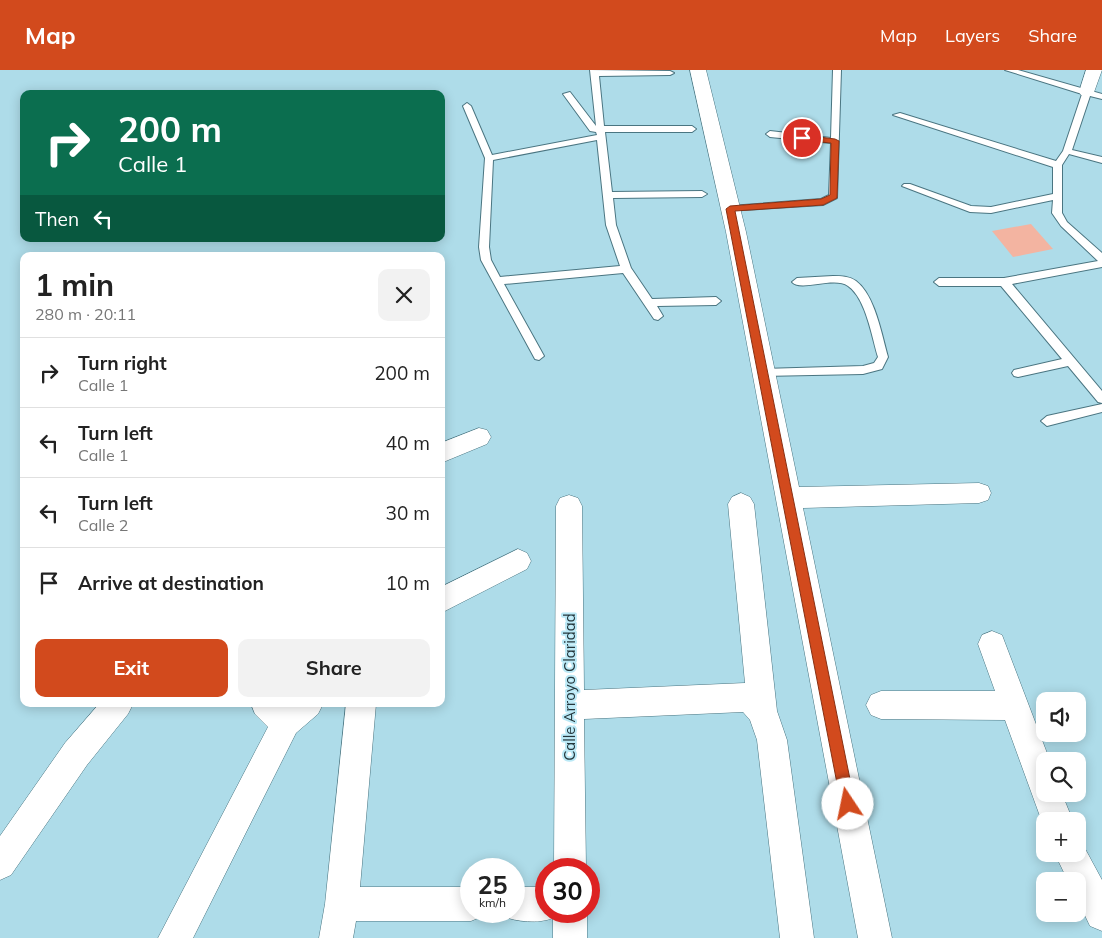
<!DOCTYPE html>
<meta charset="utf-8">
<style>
body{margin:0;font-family:Mulish,sans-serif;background:#f2f2f2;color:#222;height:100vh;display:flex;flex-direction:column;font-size:19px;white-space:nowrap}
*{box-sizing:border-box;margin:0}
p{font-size:16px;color:#767676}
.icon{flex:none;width:28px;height:28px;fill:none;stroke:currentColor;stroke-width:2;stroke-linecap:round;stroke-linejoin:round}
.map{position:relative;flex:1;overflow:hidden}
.side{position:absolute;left:20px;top:182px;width:425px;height:455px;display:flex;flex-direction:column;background:#fff;border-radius:10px;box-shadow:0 2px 12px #0003}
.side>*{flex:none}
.top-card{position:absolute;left:20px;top:20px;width:425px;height:152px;border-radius:10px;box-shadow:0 2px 12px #0003;background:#0b6e4f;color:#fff;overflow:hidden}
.buttons{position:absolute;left:1036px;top:622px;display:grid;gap:10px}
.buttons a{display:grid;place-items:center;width:50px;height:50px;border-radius:10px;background:#fff;box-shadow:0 2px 12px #0003;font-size:25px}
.speed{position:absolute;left:460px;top:788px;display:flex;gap:10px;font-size:25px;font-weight:700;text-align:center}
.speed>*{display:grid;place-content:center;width:65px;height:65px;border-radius:50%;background:#fff;box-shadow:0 2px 12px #0003;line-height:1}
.speed small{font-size:12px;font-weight:400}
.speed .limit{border:8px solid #d22;background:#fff;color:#111}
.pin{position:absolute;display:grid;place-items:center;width:42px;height:42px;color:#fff;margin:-21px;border:2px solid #fff;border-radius:50%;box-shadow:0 1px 5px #0007}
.me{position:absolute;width:55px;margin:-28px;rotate:349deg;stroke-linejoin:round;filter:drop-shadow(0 0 4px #0008)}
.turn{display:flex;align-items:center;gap:18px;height:105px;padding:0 15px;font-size:22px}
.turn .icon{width:65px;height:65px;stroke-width:2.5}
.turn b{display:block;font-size:35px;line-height:42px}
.then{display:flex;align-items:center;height:48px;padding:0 15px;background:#0003;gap:10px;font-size:19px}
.round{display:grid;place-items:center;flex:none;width:52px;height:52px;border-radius:10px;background:#f2f2f2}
.headline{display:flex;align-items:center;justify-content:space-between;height:85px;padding:0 15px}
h1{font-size:30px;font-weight:700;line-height:38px}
.primary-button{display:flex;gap:10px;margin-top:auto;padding:10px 15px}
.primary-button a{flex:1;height:58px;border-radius:10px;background:#d24a1d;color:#fff;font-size:20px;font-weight:700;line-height:58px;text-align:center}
.primary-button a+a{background:#f2f2f2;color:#222}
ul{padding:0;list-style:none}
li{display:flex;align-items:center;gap:15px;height:70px;padding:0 15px;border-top:1px solid #e0e0e0}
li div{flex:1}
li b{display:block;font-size:19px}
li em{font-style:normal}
header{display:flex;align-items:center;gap:30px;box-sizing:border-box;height:70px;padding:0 25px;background:#d24a1d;color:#fff}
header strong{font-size:24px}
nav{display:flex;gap:28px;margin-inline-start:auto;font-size:18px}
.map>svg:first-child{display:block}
</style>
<header>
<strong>Map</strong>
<nav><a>Map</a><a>Layers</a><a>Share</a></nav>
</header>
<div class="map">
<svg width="1102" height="868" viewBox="0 0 1102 868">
<rect width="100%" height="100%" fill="#aedce9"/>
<path fill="#f3b4a1" d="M1031,154l22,25 -40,8 -21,-26z"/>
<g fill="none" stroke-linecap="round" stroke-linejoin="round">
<defs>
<path id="service" d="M590,0l80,1 4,2 -4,2 -71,1 5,50h88l4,3 -4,3h-87l7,60 90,-1 5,3 -5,3 -89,1 3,27 15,43 21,31 64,-2 5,4 -5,4 -59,1 6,10 -5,4 -4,-1 -31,-46 -119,11 40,72 -5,4 -4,-1 -54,-99 -2,-13 6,-89 -22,-52 4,-3 4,3 21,49 105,-20 -1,-3 -6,-1 -27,-37 7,-2 26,34zM597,70l9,85 14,41 -120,11 -9,-17 -2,-13 4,-87z
M833,0h8l-4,128 -14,7 -96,6 -2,-2 5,-3 91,-7 8,-4 2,-52 -61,-6 -4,-3 4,-3 61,7z
M1005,0h13l84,24v5l-12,-3 -18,54 30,7v6l-33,-9 -7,11v48l5,9 35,31v14l-90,17 90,107v12l-4,-1 -30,-36 -50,11 -4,-1 -2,-3 2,-3 48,-11 -61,-73h-62l-5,-4 5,-4h65l94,-17 -37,-35 -9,-13 1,-13 -62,13 -21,-1 -68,-26 2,-2h6l61,22 20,1 62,-13v-27l-160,-52 7,-2 156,48 7,-10 19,-57z
M833,206c8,0 16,0 23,5 19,14 26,55 32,76l-6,12 -19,5 -104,2 -2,-3 2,-3 4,-1 100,-3 11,-3 4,-6c-6,-19 -12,-59 -30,-71 -14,-10 -47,6 -56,-4l5,-4z
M1102,334v8l-55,14 -6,-5 6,-5z"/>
<path id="minor" d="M690,0h16l40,162 53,255 180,-4 9,3 3,7 -3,7 -9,3 -176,5 89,430h-34l-132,-706z
M1086,0h16l-9,25h-12l-2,-3z
M479,358l8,2 4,7 -4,7 -46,19v-20z
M741,423l9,4 4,7 23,207 10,29 27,198h-34l-23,-198 -7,-20 -7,-8 -159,7 2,150h-32l2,-363 4,-8 9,-3 9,3 4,8 2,184 161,-7 -17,-179 4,-7z
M518,479l9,4 4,8 -4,8 -86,44v-26z
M992,561l10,4 48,126h-5v33h17l11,27h-28v9l-40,-110 -124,-1 -10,-4 -5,-10 5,-10 10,-4h114l-17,-47 4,-9z
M99,634h34l-5,10 -41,51 -76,110 -11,5v-44l65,-93z
M251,634h72l-5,10 -22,19 -103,205h-35l110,-211 -13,-13z
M346,634h30l-16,183h111v24h14l-2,5 -12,5h-115l-3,17h-34l6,-34z
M1078,771l4,2 20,37v51l-12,-5 -12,-25v-20h-10l-13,-27h23z
M514,817h32v24h41v27h-34v-20c-15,6 -36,4 -51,-2l-2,-5h14z"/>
</defs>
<use href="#service" stroke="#4a7581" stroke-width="2"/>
<use href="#minor" stroke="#4a7581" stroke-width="1"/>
<use href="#service" fill="#fff" fill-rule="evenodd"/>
<use href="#minor" fill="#fff" fill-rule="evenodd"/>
</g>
<path fill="#d24a1d" stroke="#883013" d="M802,65l33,4 4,2 -2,57 -14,7 -88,6 120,593 -2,5 -5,2 -5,-2 -2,-5 -115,-595 4,-3 91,-7 9,-4 1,-52 -31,-3 -2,-2z"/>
<g text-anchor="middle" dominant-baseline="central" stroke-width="4" stroke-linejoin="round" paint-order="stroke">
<g font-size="15" fill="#24363b" stroke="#bbe9f6">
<text transform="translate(569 617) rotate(-90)">Calle Arroyo Claridad</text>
</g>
</g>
</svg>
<div class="buttons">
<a><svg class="icon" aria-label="sound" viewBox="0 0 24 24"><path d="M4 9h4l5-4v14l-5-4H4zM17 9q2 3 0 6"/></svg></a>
<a><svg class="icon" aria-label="search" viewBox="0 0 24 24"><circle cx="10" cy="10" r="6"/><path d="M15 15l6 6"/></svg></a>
<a>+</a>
<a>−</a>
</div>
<div class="speed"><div>25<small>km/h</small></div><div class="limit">30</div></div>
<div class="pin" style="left:802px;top:68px;background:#d93025"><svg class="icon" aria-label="arrive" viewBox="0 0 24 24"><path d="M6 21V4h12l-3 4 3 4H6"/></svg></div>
<svg class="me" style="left:848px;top:734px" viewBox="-20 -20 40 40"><circle r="19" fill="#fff"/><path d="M0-13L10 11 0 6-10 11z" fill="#d24a1d"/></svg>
<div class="top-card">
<div class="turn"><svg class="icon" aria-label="right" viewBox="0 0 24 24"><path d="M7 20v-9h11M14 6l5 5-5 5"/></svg><div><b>200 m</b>Calle 1</div></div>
<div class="then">Then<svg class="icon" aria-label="left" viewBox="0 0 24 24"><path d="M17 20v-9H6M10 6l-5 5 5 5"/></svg></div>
</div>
<section class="side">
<div class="headline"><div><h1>1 min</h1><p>280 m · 20:11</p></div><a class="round"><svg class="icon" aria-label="close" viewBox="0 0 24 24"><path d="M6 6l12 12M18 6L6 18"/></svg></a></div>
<ul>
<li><svg class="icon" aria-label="right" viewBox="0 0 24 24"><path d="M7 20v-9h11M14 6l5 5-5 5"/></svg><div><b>Turn right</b><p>Calle 1</p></div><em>200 m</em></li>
<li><svg class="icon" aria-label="left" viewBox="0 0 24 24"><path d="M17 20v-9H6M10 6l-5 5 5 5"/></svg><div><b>Turn left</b><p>Calle 1</p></div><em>40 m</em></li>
<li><svg class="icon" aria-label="left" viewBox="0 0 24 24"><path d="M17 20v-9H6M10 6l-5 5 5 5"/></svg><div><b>Turn left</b><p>Calle 2</p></div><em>30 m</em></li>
<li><svg class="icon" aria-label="arrive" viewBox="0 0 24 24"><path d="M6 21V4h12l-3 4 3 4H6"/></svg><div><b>Arrive at destination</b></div><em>10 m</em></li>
</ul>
<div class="primary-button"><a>Exit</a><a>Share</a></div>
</section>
</div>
